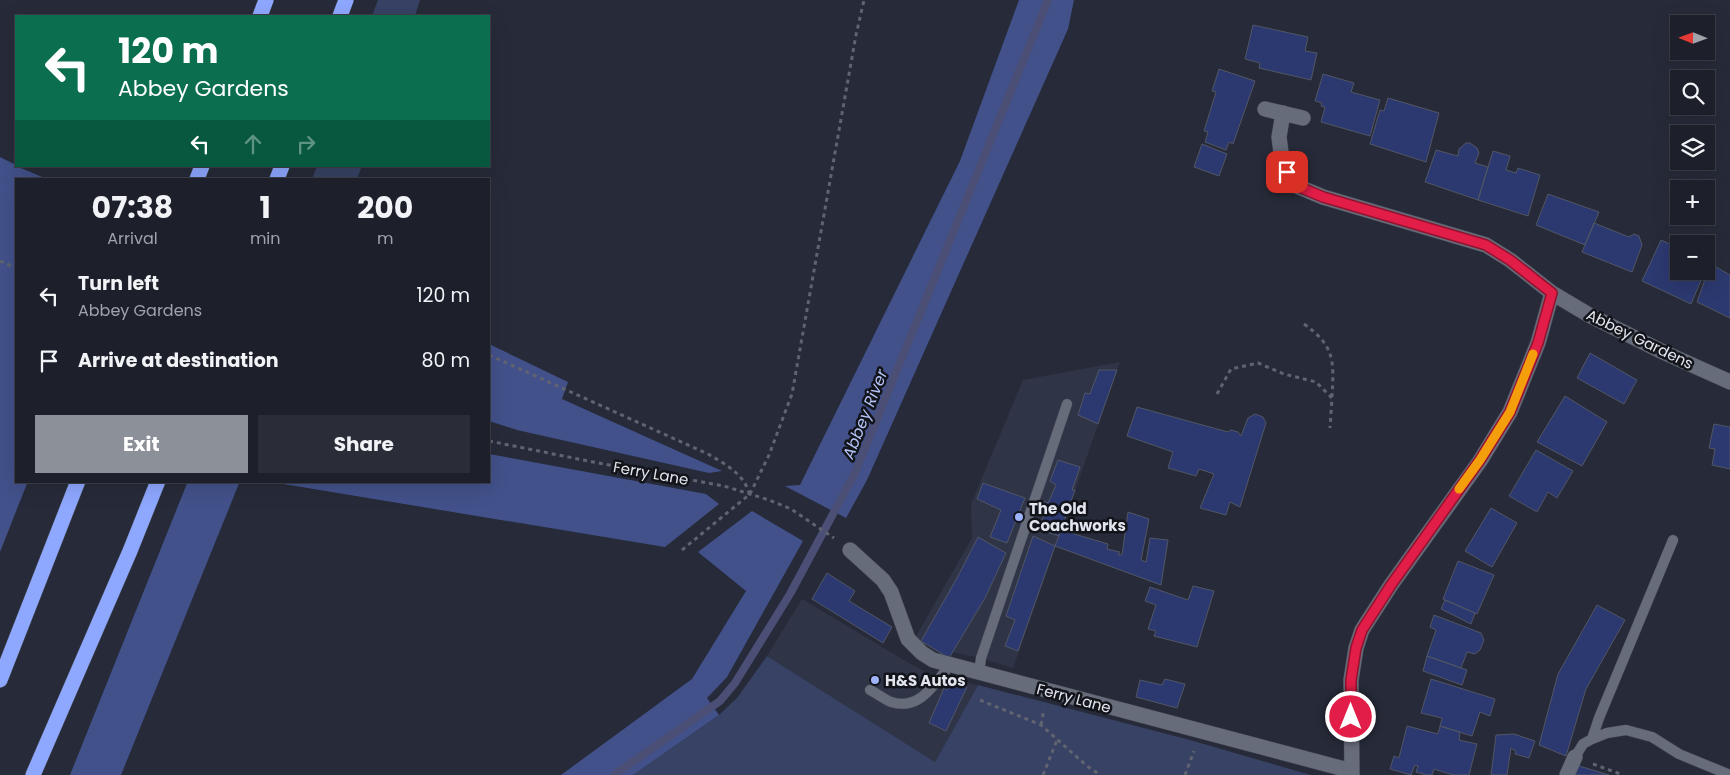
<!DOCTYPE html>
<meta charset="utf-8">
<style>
body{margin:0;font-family:Poppins,sans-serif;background:#2a2d37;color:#f1f3f6;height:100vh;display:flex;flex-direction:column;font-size:19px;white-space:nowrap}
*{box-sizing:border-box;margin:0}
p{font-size:16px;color:#a0a3a9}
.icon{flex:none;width:28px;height:28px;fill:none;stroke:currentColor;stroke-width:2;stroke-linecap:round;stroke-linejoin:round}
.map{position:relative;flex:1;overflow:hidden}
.sheet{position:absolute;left:15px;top:178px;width:475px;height:305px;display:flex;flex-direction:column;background:#1d202b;border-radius:0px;box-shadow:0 5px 20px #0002,0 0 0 1px #3b3e47}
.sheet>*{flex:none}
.guide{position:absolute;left:15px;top:15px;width:475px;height:152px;border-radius:0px;box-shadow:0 5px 20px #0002,0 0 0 1px #3b3e47;background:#0b6e4f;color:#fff;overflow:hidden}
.needle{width:32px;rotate:271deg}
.fabs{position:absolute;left:1670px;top:15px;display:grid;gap:10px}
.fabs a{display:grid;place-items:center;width:45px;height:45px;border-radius:0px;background:#1d202b;box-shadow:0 5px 20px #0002,0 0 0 1px #3b3e47;font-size:25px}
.pin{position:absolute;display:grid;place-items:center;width:42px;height:42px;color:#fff;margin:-21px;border-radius:10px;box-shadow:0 2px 8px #0006}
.me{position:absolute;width:55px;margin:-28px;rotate:0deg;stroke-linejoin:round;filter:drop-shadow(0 0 4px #0008)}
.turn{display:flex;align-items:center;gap:18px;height:105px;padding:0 20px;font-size:22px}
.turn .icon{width:65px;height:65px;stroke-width:2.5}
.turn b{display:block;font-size:35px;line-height:42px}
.lanes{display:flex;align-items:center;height:48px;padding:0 20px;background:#0003;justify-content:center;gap:25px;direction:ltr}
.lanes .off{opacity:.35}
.eta{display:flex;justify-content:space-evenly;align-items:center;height:85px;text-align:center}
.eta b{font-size:30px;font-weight:700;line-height:35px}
.button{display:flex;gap:10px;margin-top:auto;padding:10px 20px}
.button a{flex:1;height:58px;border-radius:0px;background:#8c9099;color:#fff;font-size:20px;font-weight:700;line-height:58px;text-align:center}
.button a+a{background:#2a2d37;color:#f1f3f6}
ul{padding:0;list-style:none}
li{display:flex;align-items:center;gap:15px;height:65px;padding:0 20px}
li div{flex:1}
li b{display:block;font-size:19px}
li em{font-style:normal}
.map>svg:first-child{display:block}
</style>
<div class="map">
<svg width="1730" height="775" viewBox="0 0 1730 775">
<rect width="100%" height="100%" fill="#272b39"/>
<path fill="#2f3547" d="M1120,362l-107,306 -32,-10 -29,-6 -3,6 -34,-20 57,-100 -1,-34 52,-124z
M802,599l100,60 37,20 39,6 -43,77 -168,-106z"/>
<path fill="#374264" d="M378,0h42l-5,16h-43z
M317,166h45l-5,13h-45z
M767,656l168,106 43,-77 212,55 121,35h-678l86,-60 18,-17z"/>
<path fill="#42518a" d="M1019,0h55l-6,29 -201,451 -21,38 -61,-32 15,-1 160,-324z
M0,157l16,8v1l31,13h-31v302h12l-28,71z
M489,344l79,38 -6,17 160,72 -13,2 -192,-43 -28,-9z
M489,454l217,40 13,10 -54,43 -400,-66h224z
M188,481h52l-119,294h-51z
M752,511l51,30 -76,136 -20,21 12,17 -86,60h-72l131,-96 54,-88 -48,-39z"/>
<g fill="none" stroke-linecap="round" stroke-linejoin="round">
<path stroke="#4b4f76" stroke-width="8" d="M614,775l106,-74 15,-18 55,-89 65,-121 193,-473"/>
</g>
<path fill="#2c3970" stroke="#515664" d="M1253,25l55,12 -3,14 12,2 -6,27 -52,-12 1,-5 -15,-4z
M1219,69l36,12 -22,63 -4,-2 -3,8 -21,-8 3,-10 -4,-1 12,-39 -4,-1z
M1323,74l31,9 -3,9 29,8 -10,36 -49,-14 4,-15 -4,-1 1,-3 -7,-2z
M1388,98l51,15 -13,49 -56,-18 10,-34 4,1z
M1466,143h4l7,5 2,5 -4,10 13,4 -10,33 -53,-18 11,-32 22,6 1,-7z
M1202,144l25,10 -8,22 -25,-9z
M1493,151l17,5 -4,14 10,3 2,-5 22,7 -12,41 -50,-16z
M1548,194l51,18 -14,33 -49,-20z
M1594,223l35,14 5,-3 5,2 3,9 -10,27 -50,-20z
M1661,240l18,8v23h26l-14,33 -49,-23z
M1716,267l14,8v43l-33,-16 10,-28z
M1590,353l47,27 -13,24 -47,-26z
M1099,370h18l-19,54 -20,-9 7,-22 5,1z
M1565,396l42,26 -25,44 -45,-24z
M1137,407l91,25 3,-2 7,2 3,4 7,-18 7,-4 8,3 3,6 -26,84 -10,-5 -4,13 -26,-7 14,-34 -15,-5 -3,7 -28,-8 5,-16 -46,-16z
M1714,424l16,3v42l-18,-4 3,-16 -6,-1z
M1536,450l37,21 -16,27 -9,-6 -11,20 -28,-16z
M1058,460l22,7 -8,23h3l-16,46 -21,-7 6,-13 -6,-1 5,-14 5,2 8,-18 -6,-4z
M983,483l42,15 -18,45 -17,-6 11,-27 -24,-11z
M1491,508l26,15 -25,44 -27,-16z
M1128,512l21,7 -8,41 5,2 4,-24 18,2 -7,45 -106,-39 6,-16 47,14 -1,5 13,3 -2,3h4z
M1033,536l22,10 -37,105 -13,-5 10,-26 -9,-4z
M978,537l28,16 -21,45 -36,60 -28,-17 36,-63z
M1458,561l36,14 -17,39 -34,-15z
M827,573l28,18 -6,10 43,26 -9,16 -71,-44z
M1193,586l21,5 -17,56 -43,-11 2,-5 -8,-2 8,-24 -11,-4 5,-14 38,13z
M1445,600l30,13 -4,11 -30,-15z
M1597,605l28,15 -39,69 -20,67 -27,-11 19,-71z
M1434,615l47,18 3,7 -4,10 -5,4 -8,-2 -6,16 -34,-12 9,-26 -6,-3z
M1427,656l40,14 -5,15 -39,-14z
M1165,679l20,5 -8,24 -41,-11 4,-17 22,5z
M1431,679l64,20 -5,17 -10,-4 -8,24 -32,-10 2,-8 -21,-5z
M952,681l15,6 -21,44 -17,-8 15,-35 3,2z
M1407,726l31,8 2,-8 20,6 -1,8 18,4 -8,31h-16l-19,-6 -2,6h-5l-11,-3 2,-6 -3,-1 -4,10 -21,-6 4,-13 5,2z
M1514,734l21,7 -6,17 -14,-4 1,-3 -5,-3 -4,27h-16l5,-40z
M1576,765l33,10h-36z"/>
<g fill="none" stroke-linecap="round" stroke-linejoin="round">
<defs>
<path id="lane" d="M979,673l2,-15 86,-254
M870,690c6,3 14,9 21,12 28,9 43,-17 58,-36
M1592,739l7,-21 74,-178
M1575,757l8,-13 9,-5 15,-6 19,-3 26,7 27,17 51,21"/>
<path id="street" d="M1265,109l38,9
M1283,113l-4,24 3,23 10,24 31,13 163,48 24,15 42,33 37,22 74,37 67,30
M850,550l33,30 8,12 17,47 14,14 11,7 419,111
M1352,775l-1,-95 5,-32 6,-18 29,-45 89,-124 30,-49 28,-69 14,-50
M1567,775l8,-18"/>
<path id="highway" d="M260,16l6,-16
M340,16l6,-16
M197,179l5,-13
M277,179l5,-13
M0,680l78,-199
M33,775l97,-224 28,-70"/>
</defs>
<use href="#lane" stroke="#424651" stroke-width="11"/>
<use href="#street" stroke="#424651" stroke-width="16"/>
<use href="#highway" stroke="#424651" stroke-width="16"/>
<path stroke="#606370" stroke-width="3" stroke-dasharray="4 4" stroke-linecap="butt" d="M0,261l16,7
M1304,324c31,22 30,37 28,73
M489,355l219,99c17,10 36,20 41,39
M1217,394l14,-25 27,-6 26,11 32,8 16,16 -2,30
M489,441l104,21 131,24 45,14 22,9 43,29
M682,550l68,-56 19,-39 23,-61 64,-359 8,-35
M980,700l61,25 46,41 13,9
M1041,725l3,-16
M1593,764l30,11
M1043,775l14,-35
M1185,775l9,-24"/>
<use href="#lane" stroke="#676c7b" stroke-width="10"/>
<use href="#street" stroke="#676c7b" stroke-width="15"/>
<use href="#highway" stroke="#8ea7ff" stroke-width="15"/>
</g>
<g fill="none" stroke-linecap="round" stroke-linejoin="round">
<defs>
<path id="route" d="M1287,172l5,12 31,13 163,48 24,15 42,33 -14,50 -28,69 -30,48 -89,125 -29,45 -6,18 -5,32v37"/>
</defs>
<use href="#route" stroke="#92132f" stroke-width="12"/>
<use href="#route" stroke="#e11d48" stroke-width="9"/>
<path stroke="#f59e0b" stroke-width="9" d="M1459,489l21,-29 30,-48 23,-58"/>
</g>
<g fill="#9db4fd" stroke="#12141a" stroke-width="2">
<circle cx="1019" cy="517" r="5"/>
<circle cx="875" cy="680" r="5"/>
</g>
<g text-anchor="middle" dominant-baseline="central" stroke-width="5" stroke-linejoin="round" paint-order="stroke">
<g font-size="15" fill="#e2e5ee" stroke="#12141a">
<text transform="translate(1640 339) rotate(26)">Abbey Gardens</text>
<text transform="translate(651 473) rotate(10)">Ferry Lane</text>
<text transform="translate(1074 698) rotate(15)">Ferry Lane</text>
</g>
<g font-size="15" font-weight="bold" fill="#e2e5ee" stroke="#12141a" text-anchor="start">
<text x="1029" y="508">The Old<tspan x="1029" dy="17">Coachworks</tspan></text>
<text x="885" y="680">H&amp;S Autos</text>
</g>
<g font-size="16" font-style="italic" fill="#b4c4f8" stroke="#12141a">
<text transform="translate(865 414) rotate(-68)">Abbey River</text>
</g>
</g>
</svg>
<div class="fabs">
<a><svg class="needle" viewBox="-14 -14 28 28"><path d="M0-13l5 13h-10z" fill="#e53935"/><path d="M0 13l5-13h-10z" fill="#a0a3a9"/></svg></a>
<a><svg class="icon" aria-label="search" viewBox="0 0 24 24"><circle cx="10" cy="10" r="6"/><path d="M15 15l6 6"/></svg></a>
<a><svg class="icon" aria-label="layers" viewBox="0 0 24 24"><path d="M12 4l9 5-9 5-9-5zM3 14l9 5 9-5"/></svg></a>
<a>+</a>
<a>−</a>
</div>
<div class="pin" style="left:1287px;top:172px;background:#d93025"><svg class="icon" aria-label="arrive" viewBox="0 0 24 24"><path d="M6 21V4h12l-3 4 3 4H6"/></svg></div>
<svg class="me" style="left:1351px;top:717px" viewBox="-20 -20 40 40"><circle r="17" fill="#e11d48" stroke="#fff" stroke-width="3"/><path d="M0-11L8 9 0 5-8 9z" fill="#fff"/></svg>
<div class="guide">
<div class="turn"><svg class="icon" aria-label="left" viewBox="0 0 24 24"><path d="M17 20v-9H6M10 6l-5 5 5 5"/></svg><div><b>120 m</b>Abbey Gardens</div></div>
<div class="lanes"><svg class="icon" aria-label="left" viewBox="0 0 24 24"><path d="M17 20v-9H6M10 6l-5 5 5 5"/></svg><svg class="icon off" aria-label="ahead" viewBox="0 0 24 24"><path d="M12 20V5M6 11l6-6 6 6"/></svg><svg class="icon off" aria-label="right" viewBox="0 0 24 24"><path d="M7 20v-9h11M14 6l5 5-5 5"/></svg></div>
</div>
<section class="sheet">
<div class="eta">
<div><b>07:38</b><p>Arrival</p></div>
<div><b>1</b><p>min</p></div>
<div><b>200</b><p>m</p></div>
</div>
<ul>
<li><svg class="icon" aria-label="left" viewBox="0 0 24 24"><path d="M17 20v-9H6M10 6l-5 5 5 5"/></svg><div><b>Turn left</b><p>Abbey Gardens</p></div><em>120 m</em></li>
<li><svg class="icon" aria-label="arrive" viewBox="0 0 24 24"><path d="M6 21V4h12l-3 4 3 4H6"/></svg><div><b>Arrive at destination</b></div><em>80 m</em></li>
</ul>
<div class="button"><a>Exit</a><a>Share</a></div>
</section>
</div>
